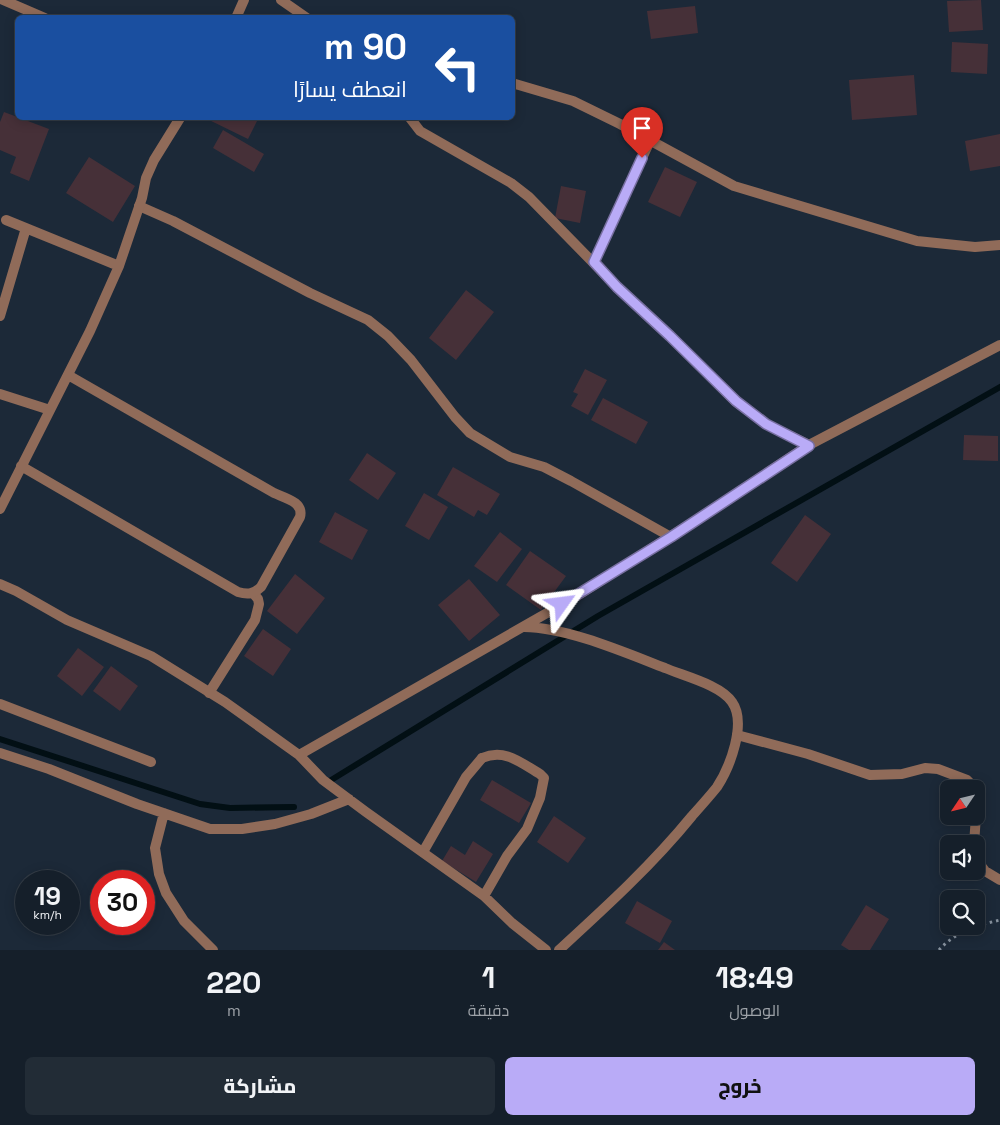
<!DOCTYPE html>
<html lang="ar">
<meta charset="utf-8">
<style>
body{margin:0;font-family:"Space Grotesk",Cairo,sans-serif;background:#222c36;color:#f1f3f6;direction:rtl;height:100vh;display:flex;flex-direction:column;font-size:19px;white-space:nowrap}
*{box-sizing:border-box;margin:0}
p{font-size:16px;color:#9da2a8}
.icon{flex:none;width:28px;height:28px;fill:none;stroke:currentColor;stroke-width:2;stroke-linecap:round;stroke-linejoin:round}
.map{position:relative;height:950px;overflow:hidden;direction:ltr}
.panel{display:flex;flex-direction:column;background:#151f2a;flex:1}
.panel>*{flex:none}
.banner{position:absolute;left:15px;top:15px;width:500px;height:105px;border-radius:8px;box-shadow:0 2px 12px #0003,0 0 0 1px #343d47;direction:rtl;background:#1a4fa0;color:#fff;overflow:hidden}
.needle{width:32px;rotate:235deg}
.tools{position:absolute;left:940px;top:780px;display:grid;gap:10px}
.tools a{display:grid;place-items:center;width:45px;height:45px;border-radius:8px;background:#151f2a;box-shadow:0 2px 12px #0003,0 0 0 1px #343d47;font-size:25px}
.speed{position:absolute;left:15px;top:870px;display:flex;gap:10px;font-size:25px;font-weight:700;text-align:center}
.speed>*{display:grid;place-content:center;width:65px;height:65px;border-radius:50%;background:#151f2a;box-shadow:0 2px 12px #0003,0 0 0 1px #343d47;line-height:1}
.speed small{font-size:12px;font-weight:400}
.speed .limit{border:8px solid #d22;background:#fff;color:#111}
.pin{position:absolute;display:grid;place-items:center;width:42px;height:42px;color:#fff;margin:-51px -21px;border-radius:50% 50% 50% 0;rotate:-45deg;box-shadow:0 0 5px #0007}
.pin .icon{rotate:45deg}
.me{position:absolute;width:55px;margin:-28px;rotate:59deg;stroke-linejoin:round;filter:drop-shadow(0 0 4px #0008)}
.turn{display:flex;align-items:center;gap:18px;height:105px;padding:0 25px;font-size:22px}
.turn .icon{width:65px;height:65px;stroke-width:2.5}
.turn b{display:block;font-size:35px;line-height:42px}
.eta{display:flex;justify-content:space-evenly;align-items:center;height:85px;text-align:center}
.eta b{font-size:30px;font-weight:800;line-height:35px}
.button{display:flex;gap:10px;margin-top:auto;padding:10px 25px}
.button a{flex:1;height:58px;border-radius:8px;background:#b9abf7;color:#111;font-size:20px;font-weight:800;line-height:58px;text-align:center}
.button a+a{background:#222c36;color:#f1f3f6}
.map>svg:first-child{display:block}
</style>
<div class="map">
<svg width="1000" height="950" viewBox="0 0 1000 950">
<rect width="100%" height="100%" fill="#1c2938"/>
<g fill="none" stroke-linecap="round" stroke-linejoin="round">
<path stroke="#020f14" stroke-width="6" d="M0,739l200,65 30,4 64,-1
M328,782l270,-166 402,-229"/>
</g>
<path fill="#463038" d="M981,0l2,30 -34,2 -2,-31z
M695,6l3,27 -47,6 -4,-28z
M952,42l36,2 -1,30 -36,-2z
M914,75l3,40 -65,5 -3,-40z
M4,112l45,17 -20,52 -19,-8 6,-16 -16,-7v-28z
M205,118h44l8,3 -9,18z
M223,130l41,24 -10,18 -41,-24z
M1000,134v32l-30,5 -5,-30z
M89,157l46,29 -22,36 -47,-29z
M665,167l32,15 -17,35 -32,-15z
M561,186l25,5 -6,32 -25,-5z
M466,290l28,22 -38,48 -27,-22z
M585,369l22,11 -19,35 -17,-9 7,-12 -5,-2z
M603,398l45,24 -12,22 -45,-24z
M964,435l34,1v25l-35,-1z
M367,453l29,20 -18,27 -29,-20z
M453,467l47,27 -13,21 -9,-5 -4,7 -37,-22z
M424,493l24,14 -19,33 -24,-14z
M335,512l33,18 -16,30 -33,-18z
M805,515l26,19 -34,48 -26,-19z
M500,532l22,17 -25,33 -23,-16z
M530,551l36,25 -25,34 -35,-25z
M295,574l30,24 -28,36 -30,-23z
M469,579l31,36 -31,26 -31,-36z
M263,629l28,20 -18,27 -29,-20z
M78,648l26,19 -22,29 -25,-20z
M111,666l27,20 -18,25 -27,-20z
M492,780l39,23 -12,20 -39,-23z
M554,816l32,22 -18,25 -31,-21z
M473,841l20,13 -17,28 -34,-21 9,-15 14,9z
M637,901l35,20 -12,22 -35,-20z
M866,905l23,14 -19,31h-21l-8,-5z
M664,942l11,8h-17z"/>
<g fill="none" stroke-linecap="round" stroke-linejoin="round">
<path stroke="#85909c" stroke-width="3" stroke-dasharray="2.5 4" stroke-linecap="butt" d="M939,950c16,-18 39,-25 61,-30"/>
<path stroke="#906b59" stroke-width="10" d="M281,0l26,18
M512,83l61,18 47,23 114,62 183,55 58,6 25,-2
M410,118l10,13 91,52 18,14 88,90 53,49 65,65 31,23 43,21
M139,206l34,15 137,72 58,27 20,16 23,24 44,57 15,16 40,24 34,10 27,14 100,56
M594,262l56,-121
M209,693l46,-73 4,-16 -1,-5 -5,-6
M0,704l151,58
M737,735l71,19 62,21 32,-1 23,-6 13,1 29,11 9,9
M976,789c7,9 4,17 0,27
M974,844l2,-28
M423,852l43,-75 16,-19
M976,859l9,12 15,9"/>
<path stroke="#906b59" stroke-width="10" d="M3,0l42,18
M236,18l8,-18
M6,220l113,46
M0,316l26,-88
M0,394l50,16
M21,466l217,126c10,3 16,2 23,-5l39,-70c4,-15 -15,-19 -26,-24l-206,-118
M0,509l90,-178 29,-65 23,-68 4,-20 8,-18 26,-42
M0,584l16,7 51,29 84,36 74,46 74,53 24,25 43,32 118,84 28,27 34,27
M524,627c42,0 102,26 141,41 19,8 56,17 67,34 15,21 -2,65 -15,85 -8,10 -17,20 -25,29 -40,49 -86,91 -133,134
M0,753l49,16 88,35 73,25h32l33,-5 36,-10 38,-15
M299,755l276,-158 126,-80 108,-72 191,-100
M482,758c23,-10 39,5 58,16l4,4 -4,20 -13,31 -20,27 -23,40
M164,813l-9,35 4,26 7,19 18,28 29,29"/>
</g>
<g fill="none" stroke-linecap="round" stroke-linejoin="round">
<defs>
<path id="route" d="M562,604l109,-67 138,-91 -43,-22 -30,-23 -66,-65 -53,-49 -23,-25 48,-104"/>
</defs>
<use href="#route" stroke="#786fa1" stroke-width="12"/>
<use href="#route" stroke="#b9abf7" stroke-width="9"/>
</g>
</svg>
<div class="tools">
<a><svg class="needle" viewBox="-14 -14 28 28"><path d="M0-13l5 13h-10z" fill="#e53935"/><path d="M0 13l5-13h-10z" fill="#9da2a8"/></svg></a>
<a><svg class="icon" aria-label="sound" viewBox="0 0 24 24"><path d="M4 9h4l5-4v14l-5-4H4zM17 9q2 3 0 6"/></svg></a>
<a><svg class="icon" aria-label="search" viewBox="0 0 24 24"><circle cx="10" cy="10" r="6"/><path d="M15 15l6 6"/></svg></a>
</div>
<div class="speed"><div>19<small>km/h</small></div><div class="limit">30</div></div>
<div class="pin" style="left:642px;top:158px;background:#d93025"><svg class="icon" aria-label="arrive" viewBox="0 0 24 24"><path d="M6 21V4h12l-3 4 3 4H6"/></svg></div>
<svg class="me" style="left:562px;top:604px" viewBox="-20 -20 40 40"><path d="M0-17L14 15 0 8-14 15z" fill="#b9abf7" stroke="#fff" stroke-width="4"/></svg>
<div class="banner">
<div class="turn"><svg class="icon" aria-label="left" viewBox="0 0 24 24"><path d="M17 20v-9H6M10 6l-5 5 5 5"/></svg><div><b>90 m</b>انعطف يسارًا</div></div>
</div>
</div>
<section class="panel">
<div class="eta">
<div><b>18:49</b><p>الوصول</p></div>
<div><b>1</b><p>دقيقة</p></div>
<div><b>220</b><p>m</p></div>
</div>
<div class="button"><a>خروج</a><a>مشاركة</a></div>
</section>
